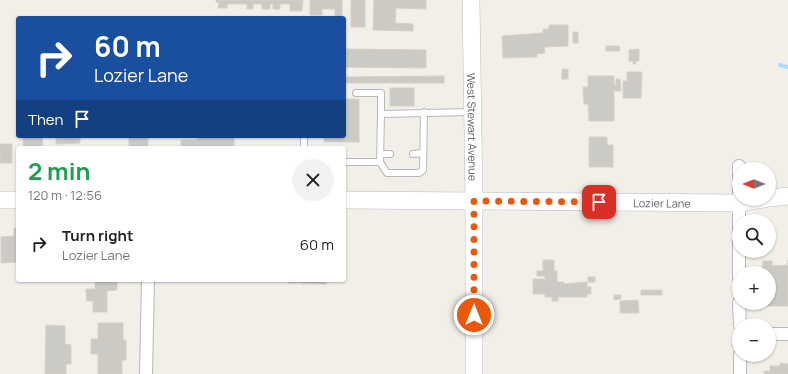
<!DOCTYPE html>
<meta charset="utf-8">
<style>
body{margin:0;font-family:Manrope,sans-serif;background:#f2f2f2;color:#202124;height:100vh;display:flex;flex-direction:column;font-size:15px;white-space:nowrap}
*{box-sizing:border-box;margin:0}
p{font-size:13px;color:#757577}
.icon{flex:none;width:22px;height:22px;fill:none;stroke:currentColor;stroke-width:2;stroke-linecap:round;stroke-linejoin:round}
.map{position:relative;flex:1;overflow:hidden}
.sheet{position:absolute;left:16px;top:146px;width:330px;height:136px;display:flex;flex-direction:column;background:#fff;border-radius:4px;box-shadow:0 1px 3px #0004}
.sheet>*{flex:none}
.guide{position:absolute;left:16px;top:16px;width:330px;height:122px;border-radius:4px;box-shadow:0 1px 3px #0004;background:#1a4fa0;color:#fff;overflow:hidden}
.needle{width:26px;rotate:270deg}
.tools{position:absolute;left:732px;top:162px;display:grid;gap:8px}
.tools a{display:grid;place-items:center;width:44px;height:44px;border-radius:50%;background:#fff;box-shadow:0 1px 3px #0004;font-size:20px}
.pin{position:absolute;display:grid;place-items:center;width:34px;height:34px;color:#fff;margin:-17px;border-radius:8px;box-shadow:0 2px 6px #0006}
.me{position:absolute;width:44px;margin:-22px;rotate:0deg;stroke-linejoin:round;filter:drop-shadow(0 0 3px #0008)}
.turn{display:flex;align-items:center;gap:14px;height:84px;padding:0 12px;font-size:18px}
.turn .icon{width:52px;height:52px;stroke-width:2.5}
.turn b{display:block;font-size:28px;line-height:34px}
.then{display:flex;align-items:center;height:38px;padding:0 12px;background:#0003;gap:8px;font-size:15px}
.round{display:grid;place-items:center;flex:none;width:42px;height:42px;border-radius:21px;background:#f2f2f2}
.overview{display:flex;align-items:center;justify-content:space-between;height:68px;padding:0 12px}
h1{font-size:24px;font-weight:700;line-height:30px;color:#1e9e55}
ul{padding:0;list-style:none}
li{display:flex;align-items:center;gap:12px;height:60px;padding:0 12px}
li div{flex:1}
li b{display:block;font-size:15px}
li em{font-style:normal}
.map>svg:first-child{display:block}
</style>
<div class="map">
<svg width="788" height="374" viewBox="0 0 788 374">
<rect width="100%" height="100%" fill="#f1efe8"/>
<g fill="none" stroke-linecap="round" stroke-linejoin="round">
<path stroke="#aadaff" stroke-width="4" d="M780,65l8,2"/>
</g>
<path fill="#cccac5" stroke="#d6d1c6" d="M216,0h87l-1,11h-12v-7h-10v5h-7v-5h-3v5h-8v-5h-9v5h-6v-5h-20v4h-9l1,-5 -3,-1z
M310,0h32v18h-7v-9h-13v6h-12z
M351,0h14v27h-14z
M374,0h52v9l-30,-1 -1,15 18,1v7l-40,-1z
M549,25h19v21l-24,1 1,6 -8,1v3l-34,1 -1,-22 41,-3v-4h6z
M573,32h5v11h-5z
M606,46h13l1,5h-14z
M344,49l82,1v18l-82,-1z
M639,49v12h-3v3h-3v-3h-4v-11z
M562,69h6v10h-6z
M627,72h15l-1,26h-18v-17h4z
M444,76v7h-100v-6z
M588,76h26v9h2v-6h4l1,12h-6l-1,-2v32h-25l-1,-17h-4l-1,-17h5z
M390,88h24v18h-24z
M344,99h15v43h-35v-6h20z
M24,136h18l1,12h-20v-10z
M56,136h24v7l-24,1z
M148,136v12h-19v-11z
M197,136h37v12h-53v-8h16z
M589,137h18v8h6v22h-24z
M0,144h12v19h-12z
M14,228h4v34l-17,1v-26l13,-1z
M543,260h11v11h3v11h7v2l23,-2v5h4v7h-4v3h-29v4h-6v-4h-7v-3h-12v-15h12v-3h-8v-5h6z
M788,260v46h-21v-3h2v-30h-7l1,-12h9v5l16,-1z
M588,277h7v5h-7z
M95,280h22v10l-10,1v21h-14v-11h-6l-1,-12h9z
M288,280h10v3h-10z
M300,280h26v4l-26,-1z
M641,290h21v5h-21z
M614,295h7v4l-7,1z
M638,300l1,13h-19v-12z
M98,323h25v17h3v20h-4v14h-24v-20h-7v-15h7z
M46,325l19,1v18l6,1v19h-5v10h-21z
M780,363l8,1v10h-24v-3h6v-5h10z"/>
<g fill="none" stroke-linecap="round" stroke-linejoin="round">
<defs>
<path id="lane" d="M356,93h25v23
M304,136v12
M380,154h10
M413,154l10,-1
M344,162h36l1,-48 90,-2
M380,162l7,11h32l4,-3 1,-58"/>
<path id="street" d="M739,166v112
M739,303l1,22
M769,334h19
M146,374l2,-94
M740,374v-19"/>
<g id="secondary">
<path id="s1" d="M471,0l3,201v173"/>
<path d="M769,198l19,-2"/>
<path d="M0,200h18"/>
<path id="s2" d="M344,200l394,3 26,-4"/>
</g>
</defs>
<use href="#lane" stroke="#b5b8bc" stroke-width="8"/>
<use href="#street" stroke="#b5b8bc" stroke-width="14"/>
<use href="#secondary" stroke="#b6babf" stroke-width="18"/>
<use href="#lane" stroke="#fff" stroke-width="6"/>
<use href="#street" stroke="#fff" stroke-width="12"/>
<use href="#secondary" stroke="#fff" stroke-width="17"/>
</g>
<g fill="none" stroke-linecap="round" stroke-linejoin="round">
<path stroke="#ea580c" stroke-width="7" stroke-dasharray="0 12.6" d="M474,315v-114l125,1"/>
</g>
<g text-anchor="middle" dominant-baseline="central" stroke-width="3" stroke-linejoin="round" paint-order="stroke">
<g font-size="11" fill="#5f6368" stroke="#fff">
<text stroke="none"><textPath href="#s1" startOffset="127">West Stewart Avenue</textPath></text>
<text stroke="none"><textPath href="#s2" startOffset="318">Lozier Lane</textPath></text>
</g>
</g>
</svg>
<div class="tools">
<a><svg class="needle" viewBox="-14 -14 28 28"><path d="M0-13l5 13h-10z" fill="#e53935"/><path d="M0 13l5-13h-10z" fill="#757577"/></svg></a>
<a><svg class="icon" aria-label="search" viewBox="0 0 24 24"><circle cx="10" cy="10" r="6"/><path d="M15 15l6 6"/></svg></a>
<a>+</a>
<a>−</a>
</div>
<div class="pin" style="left:599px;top:202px;background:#d93025"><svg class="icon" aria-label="arrive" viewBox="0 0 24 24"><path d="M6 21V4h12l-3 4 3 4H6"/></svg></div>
<svg class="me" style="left:474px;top:315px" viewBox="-20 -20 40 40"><circle r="17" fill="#ea580c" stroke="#fff" stroke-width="3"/><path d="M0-11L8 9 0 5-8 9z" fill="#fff"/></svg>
<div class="guide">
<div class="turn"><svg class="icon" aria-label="right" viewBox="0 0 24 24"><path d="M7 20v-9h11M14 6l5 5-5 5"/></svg><div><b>60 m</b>Lozier Lane</div></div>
<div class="then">Then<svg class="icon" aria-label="arrive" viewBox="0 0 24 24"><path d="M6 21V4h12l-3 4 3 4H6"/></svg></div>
</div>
<section class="sheet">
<div class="overview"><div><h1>2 min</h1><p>120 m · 12:56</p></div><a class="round"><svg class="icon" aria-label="close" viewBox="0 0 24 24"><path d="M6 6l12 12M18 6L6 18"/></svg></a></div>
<ul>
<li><svg class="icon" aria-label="right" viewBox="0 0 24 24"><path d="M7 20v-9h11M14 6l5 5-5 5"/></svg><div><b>Turn right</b><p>Lozier Lane</p></div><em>60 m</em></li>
</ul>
</section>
</div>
